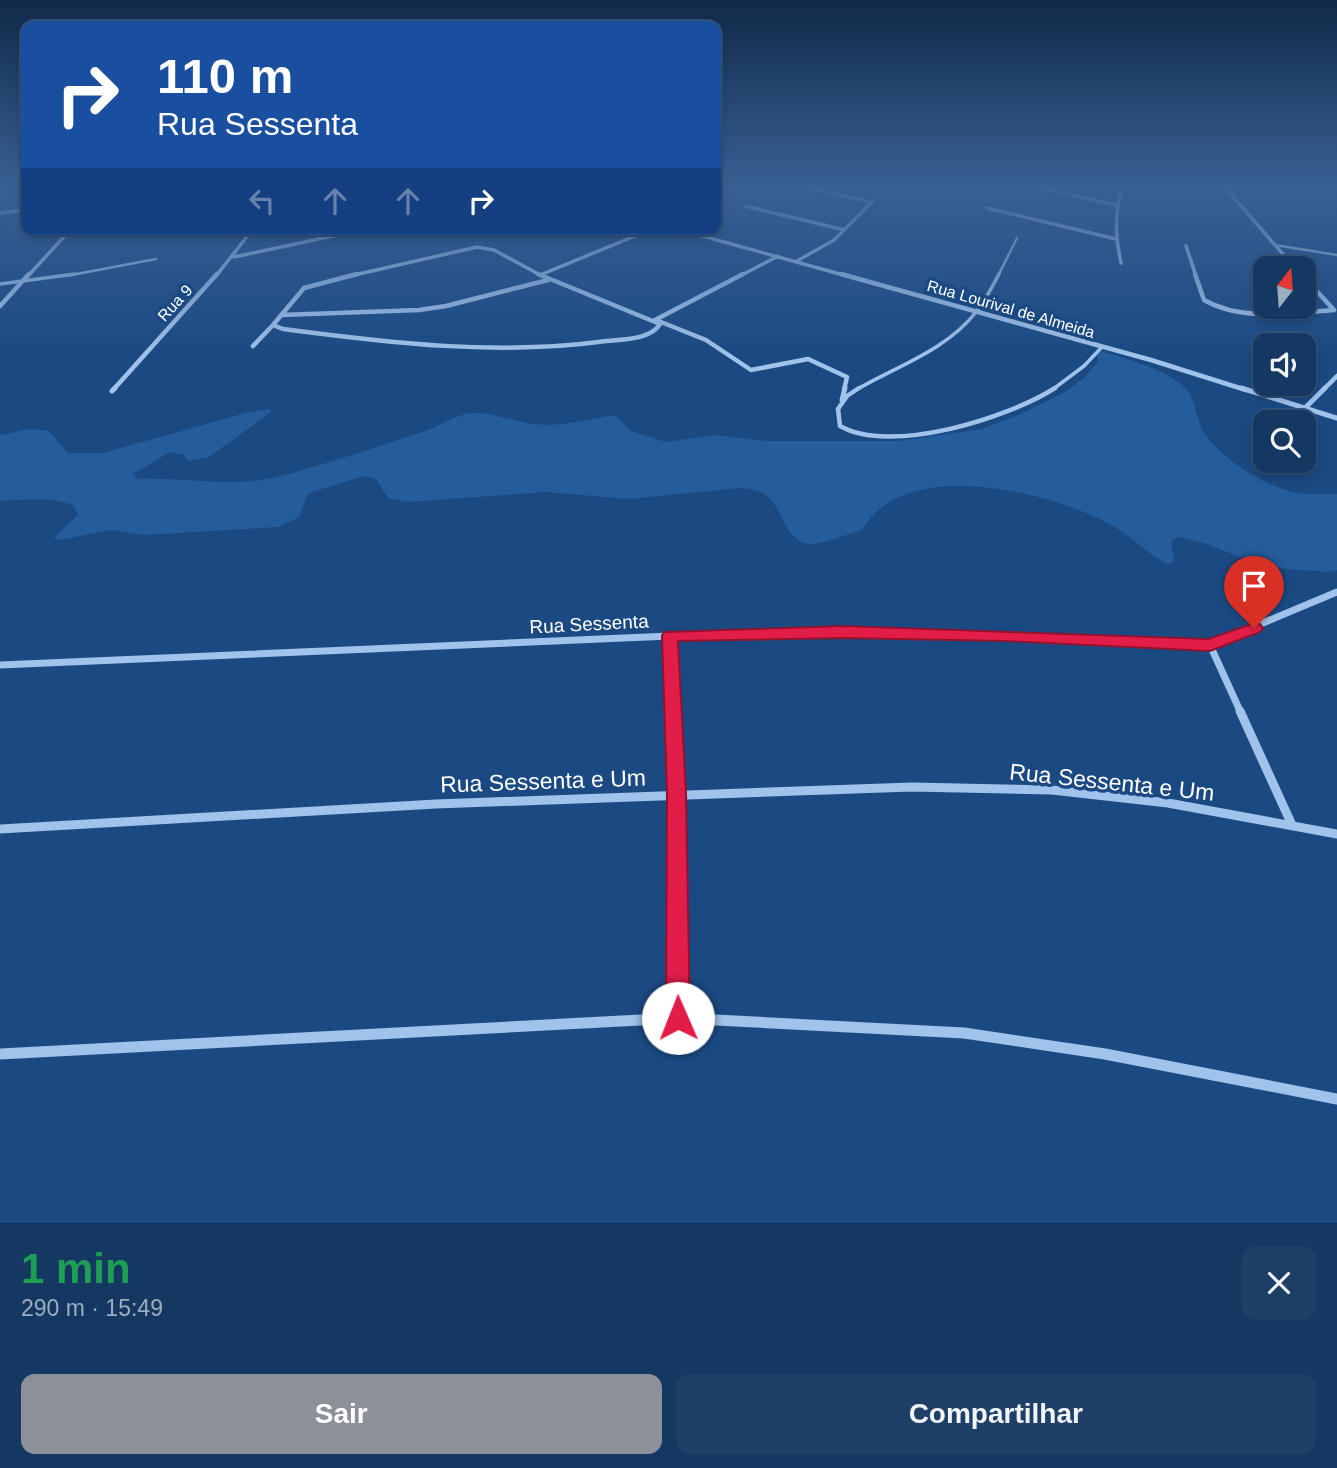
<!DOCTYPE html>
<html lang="pt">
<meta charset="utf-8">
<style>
body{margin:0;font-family:Helvetica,sans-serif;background:#1d3f68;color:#f1f3f6;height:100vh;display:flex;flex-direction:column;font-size:26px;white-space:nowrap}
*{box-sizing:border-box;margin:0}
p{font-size:23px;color:#9dacbe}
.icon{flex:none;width:38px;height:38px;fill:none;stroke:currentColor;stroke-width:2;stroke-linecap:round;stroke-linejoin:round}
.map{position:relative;height:1223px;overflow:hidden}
.sheet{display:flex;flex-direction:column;background:#143862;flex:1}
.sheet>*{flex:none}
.top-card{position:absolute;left:21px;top:21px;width:700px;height:214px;border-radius:14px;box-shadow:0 4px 10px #0003,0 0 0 2px #335277;background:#1a4fa0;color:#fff;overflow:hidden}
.needle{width:46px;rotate:17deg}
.buttons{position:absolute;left:1253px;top:256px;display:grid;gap:14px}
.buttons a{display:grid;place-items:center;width:63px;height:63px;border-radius:14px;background:#143862;box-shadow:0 4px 10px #0003,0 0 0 2px #335277;font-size:35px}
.pin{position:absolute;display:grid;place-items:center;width:60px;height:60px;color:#fff;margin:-72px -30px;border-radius:50% 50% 50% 0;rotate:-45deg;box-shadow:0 0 7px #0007}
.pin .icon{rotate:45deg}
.me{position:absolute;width:77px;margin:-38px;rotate:359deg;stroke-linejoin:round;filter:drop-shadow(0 0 5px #0008)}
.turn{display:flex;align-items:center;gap:24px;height:147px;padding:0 21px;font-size:32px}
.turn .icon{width:91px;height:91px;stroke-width:2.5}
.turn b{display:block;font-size:49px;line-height:60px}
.lanes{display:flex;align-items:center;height:66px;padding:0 21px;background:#0003;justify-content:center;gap:35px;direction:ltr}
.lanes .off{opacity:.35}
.round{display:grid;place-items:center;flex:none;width:74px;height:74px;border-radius:14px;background:#1d3f68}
.overview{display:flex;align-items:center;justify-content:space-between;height:119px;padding:0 21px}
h1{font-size:42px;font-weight:600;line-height:52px;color:#1e9e55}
.button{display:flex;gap:14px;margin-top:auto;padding:14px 21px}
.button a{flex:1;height:80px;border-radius:14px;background:#8c9099;color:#fff;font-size:28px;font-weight:600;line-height:80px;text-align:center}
.button a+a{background:#1d3f68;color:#f1f3f6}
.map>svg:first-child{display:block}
</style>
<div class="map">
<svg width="1337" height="1223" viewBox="0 0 1337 1223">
<rect width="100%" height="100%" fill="#1b4a83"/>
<path fill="#245c9c" d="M1097,350c26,8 71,19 89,39 9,10 10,28 16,40 14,27 66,60 97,64 12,2 26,1 38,1v76l-9,2 -63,-5 -58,-23 -28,-7 -8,4 3,21 -6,2c-20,-9 -34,-26 -53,-37 -61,-35 -210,-73 -253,3 -15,4 -32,12 -48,14 -29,2 -30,-35 -47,-48 -7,-6 -17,-7 -26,-8l-113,11 -83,-7 -136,10 -21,-4 -12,-19 -12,-3 -52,16 -5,4 -8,21 -20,10 -134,8 -34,-5 -52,10 -5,-3 24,-22 -4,-9c-23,-10 -49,-6 -74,-5v-66l30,-6 19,2 19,22h35l146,-41 21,-3 1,3 -62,45 -21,4 -4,-6 -14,-3 -37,22 6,5c46,-2 92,9 138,-2 50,-13 99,-30 148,-46 14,-5 29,-15 44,-18 14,-2 43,7 57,10 29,5 57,-2 85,-8l7,3 13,13 35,11 48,-7 53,6h131l83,-12 40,-15 44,-22 19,-14 14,-17z"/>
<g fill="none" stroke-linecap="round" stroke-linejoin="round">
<path stroke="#a0c3eb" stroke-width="2.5" d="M1275,245l62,10
M66,276l90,-17
M998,276l19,-38"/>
<path stroke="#a0c3eb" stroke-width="3.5" d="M0,284l75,-10
M856,390c39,-23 91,-40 120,-78 9,-11 16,-25 23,-38
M1052,390l32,-24 18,-19"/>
<path stroke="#a0c3eb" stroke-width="4.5" d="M859,388l-12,8 -9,13 2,17c51,29 168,-8 215,-38"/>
<path stroke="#a0c3eb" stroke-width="3.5" d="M794,185l78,17 -38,38 -37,21
M1028,185l88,20
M1223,185l72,83
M0,188l16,-3
M745,206l100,24
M987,208l129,31
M0,213l26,-3
M677,229l170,47
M1186,246l10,30
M234,257l132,-28
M1121,263c-6,-28 -7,-51 2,-78
M540,275l112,-46
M28,276l43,-47
M216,276l37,-47
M350,276l127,-29 17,3 48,26
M740,276l38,-20"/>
<path stroke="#a0c3eb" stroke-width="4.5" d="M841,274l310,86 95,30
M1195,274l9,26c39,22 88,13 130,10
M1304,277l30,33
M0,306l29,-32
M281,315l138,-5 27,-4 102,-26
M655,320l88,-46
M656,320l50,20 45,30 57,-11 39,18 -3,13
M273,325l10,4c107,14 215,27 323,12 18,-2 44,-1 54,-17l-122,-50
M273,325l31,-37 53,-14
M253,346l20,-21
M113,390l104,-116
M1323,390l14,-14"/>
<path stroke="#a0c3eb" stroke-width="5" d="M1241,388l96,30
M112,391l3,-3
M842,400l3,-12
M1305,408l20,-20"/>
<path stroke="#a0c3eb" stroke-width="7" d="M670,636l3,77
M1210,645l31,68
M0,665l670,-29 173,-4 367,13 127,-53"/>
<path stroke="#a0c3eb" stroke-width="9" d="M673,711l4,83 1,145
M1240,711l52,114
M0,829l436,-25 476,-17 140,3 116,13 169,31"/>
<path stroke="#a0c3eb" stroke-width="11" d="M678,937v81
M0,1054l678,-36 286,15 141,21 232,45"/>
</g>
<linearGradient id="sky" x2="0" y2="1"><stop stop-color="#0f2948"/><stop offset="0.52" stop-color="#396093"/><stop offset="1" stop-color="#396093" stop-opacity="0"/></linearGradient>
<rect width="1337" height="356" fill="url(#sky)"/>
<path fill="#e11d48" stroke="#92132f" stroke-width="2" d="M1254,623l6,1 3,4 -3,4 -50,19 -205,-10 -162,-3 -165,3 8,153 4,224 -3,9 -9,3 -8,-3 -4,-9 1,-224 -5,-158 2,-4 179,-6 366,13z"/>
<g text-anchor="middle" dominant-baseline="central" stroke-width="7" stroke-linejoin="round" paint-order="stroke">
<g font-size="16" fill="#fff" stroke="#1b4a83">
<text transform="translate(175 303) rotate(-48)">Rua 9</text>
<text transform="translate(1011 309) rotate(16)">Rua Lourival de Almeida</text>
</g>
<g font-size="19" fill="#fff" stroke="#1b4a83">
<text transform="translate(589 624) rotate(-3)">Rua Sessenta</text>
</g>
<g font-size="23" fill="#fff" stroke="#1b4a83">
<text transform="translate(543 781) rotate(-2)">Rua Sessenta e Um</text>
<text transform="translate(1112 782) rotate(6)">Rua Sessenta e Um</text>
</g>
</g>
</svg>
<div class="buttons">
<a><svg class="needle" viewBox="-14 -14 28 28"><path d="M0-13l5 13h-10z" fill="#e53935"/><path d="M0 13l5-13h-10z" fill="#9dacbe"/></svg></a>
<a><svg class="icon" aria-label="sound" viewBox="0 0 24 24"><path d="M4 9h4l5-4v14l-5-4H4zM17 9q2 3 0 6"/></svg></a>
<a><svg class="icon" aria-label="search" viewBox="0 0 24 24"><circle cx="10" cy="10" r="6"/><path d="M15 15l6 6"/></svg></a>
</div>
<div class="pin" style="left:1254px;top:628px;background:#d93025"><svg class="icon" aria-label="arrive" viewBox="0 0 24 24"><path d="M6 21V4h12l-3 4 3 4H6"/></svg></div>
<svg class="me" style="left:678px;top:1018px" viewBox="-20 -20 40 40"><circle r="19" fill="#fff"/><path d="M0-13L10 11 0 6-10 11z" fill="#e11d48"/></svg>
<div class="top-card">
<div class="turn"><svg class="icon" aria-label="right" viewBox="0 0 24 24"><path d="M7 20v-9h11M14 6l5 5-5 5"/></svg><div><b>110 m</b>Rua Sessenta</div></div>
<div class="lanes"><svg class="icon off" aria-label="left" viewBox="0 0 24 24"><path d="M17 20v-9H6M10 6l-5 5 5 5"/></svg><svg class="icon off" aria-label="ahead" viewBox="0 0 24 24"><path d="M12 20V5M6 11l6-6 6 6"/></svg><svg class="icon off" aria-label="ahead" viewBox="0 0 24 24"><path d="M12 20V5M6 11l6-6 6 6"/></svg><svg class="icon" aria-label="right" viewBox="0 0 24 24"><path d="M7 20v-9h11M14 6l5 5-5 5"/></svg></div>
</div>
</div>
<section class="sheet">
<div class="overview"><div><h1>1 min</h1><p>290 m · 15:49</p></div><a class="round"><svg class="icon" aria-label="close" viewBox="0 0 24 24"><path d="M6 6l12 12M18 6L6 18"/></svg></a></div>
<div class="button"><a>Sair</a><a>Compartilhar</a></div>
</section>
